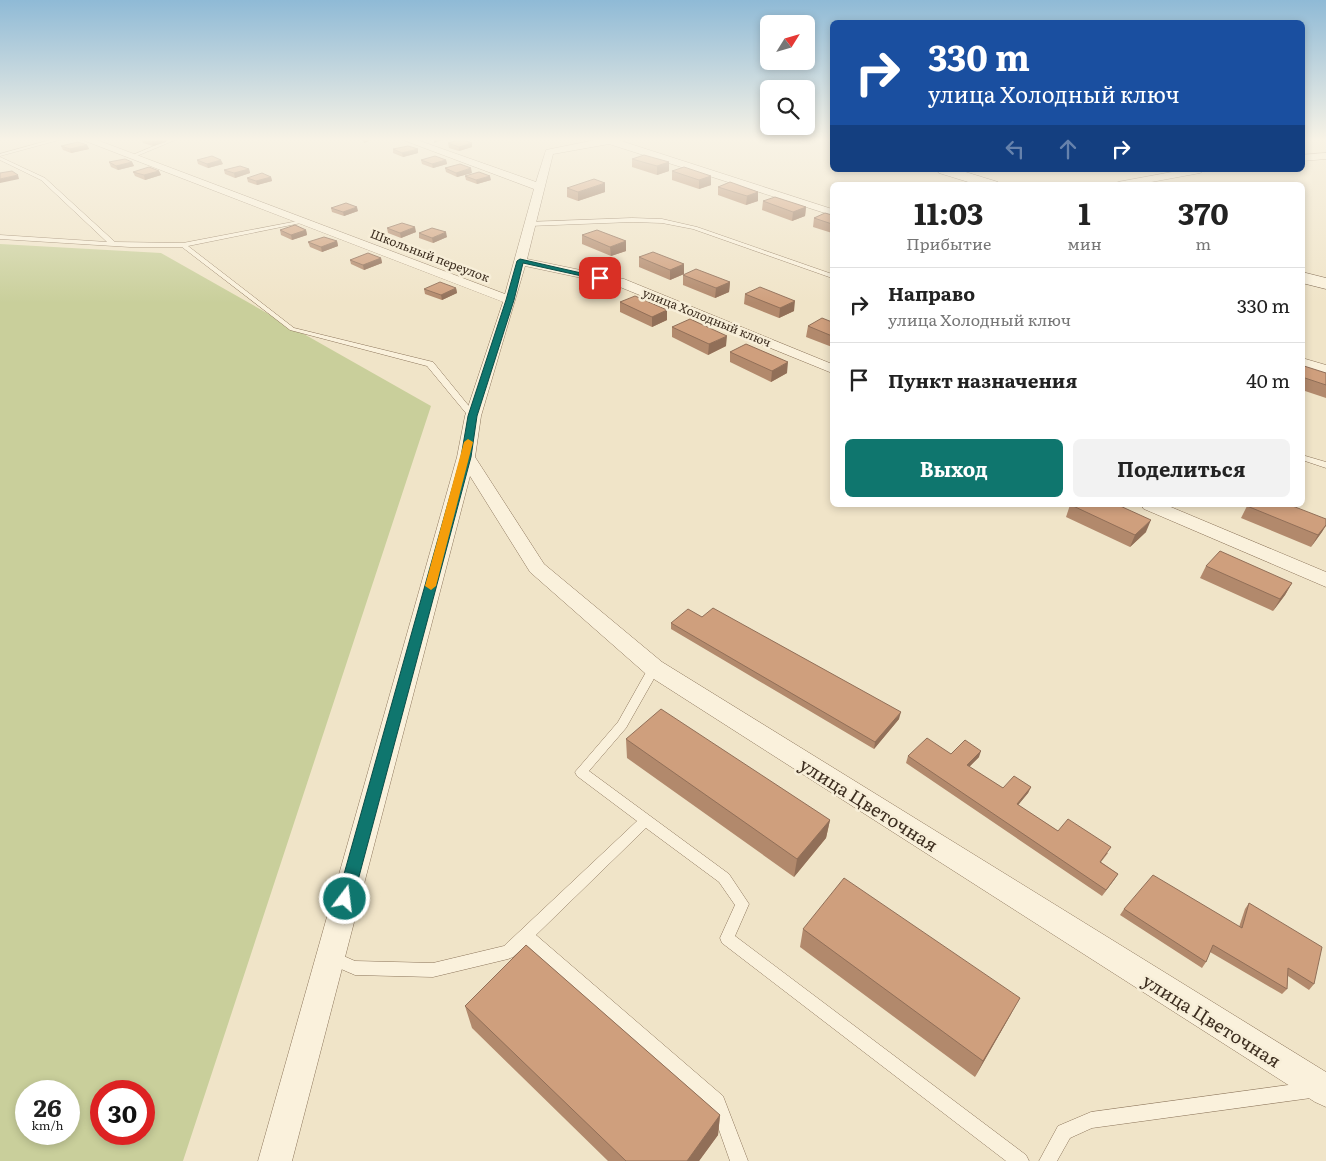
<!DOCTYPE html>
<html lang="ru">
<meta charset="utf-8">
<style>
body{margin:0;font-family:Literata,serif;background:#f2f2f2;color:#222;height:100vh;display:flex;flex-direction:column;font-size:19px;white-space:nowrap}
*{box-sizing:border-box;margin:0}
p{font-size:16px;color:#767676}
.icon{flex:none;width:28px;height:28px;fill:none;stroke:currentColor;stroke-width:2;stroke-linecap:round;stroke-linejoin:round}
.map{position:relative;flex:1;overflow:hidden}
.details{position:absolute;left:830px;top:182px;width:475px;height:325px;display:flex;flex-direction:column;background:#fff;border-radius:8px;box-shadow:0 2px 8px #0003}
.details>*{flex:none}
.hud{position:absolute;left:830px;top:20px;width:475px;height:152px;border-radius:8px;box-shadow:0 2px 8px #0003;background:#1a4fa0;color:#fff;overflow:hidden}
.needle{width:32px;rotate:53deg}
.tools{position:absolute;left:760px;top:15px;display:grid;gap:10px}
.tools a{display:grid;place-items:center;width:55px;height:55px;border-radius:8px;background:#fff;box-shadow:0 2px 8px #0003;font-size:25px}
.speed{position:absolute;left:15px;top:1080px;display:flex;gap:10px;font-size:25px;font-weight:700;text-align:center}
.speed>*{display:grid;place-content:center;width:65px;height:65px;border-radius:50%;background:#fff;box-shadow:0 2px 8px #0003;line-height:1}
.speed small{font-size:12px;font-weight:400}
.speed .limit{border:8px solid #d22;background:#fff;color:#111}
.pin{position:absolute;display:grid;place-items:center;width:42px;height:42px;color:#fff;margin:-21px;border-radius:10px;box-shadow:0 2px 8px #0006}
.me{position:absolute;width:55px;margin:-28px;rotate:15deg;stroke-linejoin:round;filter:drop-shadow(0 0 4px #0008)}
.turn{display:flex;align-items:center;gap:18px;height:105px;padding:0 15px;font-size:22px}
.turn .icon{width:65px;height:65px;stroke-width:2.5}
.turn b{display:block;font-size:35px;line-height:42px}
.lanes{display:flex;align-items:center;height:48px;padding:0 15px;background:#0003;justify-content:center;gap:25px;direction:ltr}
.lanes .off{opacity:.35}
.eta{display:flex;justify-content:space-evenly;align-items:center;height:85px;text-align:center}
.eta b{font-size:30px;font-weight:700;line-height:35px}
.button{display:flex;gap:10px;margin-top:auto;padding:10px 15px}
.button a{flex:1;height:58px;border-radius:8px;background:#0f766e;color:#fff;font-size:20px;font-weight:700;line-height:58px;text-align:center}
.button a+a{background:#f2f2f2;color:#222}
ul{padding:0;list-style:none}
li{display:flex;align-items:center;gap:15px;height:75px;padding:0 15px;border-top:1px solid #e0e0e0}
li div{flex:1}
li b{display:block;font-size:19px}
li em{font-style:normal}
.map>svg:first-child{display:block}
</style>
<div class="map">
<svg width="1326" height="1161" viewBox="0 0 1326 1161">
<rect width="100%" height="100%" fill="#f0e4c8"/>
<path fill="#c9cf9b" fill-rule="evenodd" d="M0,244l161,9 270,153 -248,755h-183zM26,1091h43v43h-43zM101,1091h43v43h-43z"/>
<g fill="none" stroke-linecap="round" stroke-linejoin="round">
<defs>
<path id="lane" d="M50,140h9l-59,16v-2z
M168,140h7l-43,18 -4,-1z
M0,157l45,21 70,64 68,1 120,-23 1,1 -3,2 -113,23 106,82 139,34 44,54 -1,2h-6l-43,-52 -137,-36 -108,-83h-52l-130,-8v-4l107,7 -66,-62 -41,-20z
M632,218l30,1 35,8 135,47v4l-139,-49 -31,-6 -30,-1 -103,4 -3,-2 3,-2z
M1302,455l24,7v6l-24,-8z
M654,664l4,1 2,3 -34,60 -37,43 140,103 20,30 -14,32 291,219 3,6h-23l-284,-218 -2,-5 15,-33 -16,-23 -73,-54 -110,107 187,161 25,65h-18l-19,-54 -185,-162 -13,12 -5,2 -75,18 -78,-2 -28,-12 -2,-5 2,-5 5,-2 23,10 78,2 71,-17 133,-125 -60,-45 -2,-4 43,-50 32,-57z
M1311,1082l6,2 2,6 -2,6 -6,2 -219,30 -22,10 -13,23h-18l19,-35 33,-14z"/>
<path id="street" d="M83,140h14l408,154 29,-105 -131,-49h14l119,42 10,-32 49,-10h23l214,69v6l-4,-1 -219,-70 -56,10 -26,105 97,20 208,85v9l-217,-88 -90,-19 -44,150 -6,41 69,107 118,98 664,410v35l-11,-5 -669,-428 -116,-102 -60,-96 -178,685h-34l199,-704 8,-41 38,-114z
M1326,153v6l-24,2v-6z
M1183,170h22l-5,3 -65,12h-22l5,-3z
M1302,358l24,7v9l-24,-7z
M1141,505h25l160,67v15l-182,-78z"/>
<path id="secondary" d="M937,170h22l39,12 2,3h-22l-39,-12z
M1302,272l24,6v11l-24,-6z"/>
</defs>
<use href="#lane" stroke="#8d765c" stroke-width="1"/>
<use href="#street" stroke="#8d765c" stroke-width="1"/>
<use href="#secondary" stroke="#6f573f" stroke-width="1"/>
<use href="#lane" fill="#faf1dc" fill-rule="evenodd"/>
<use href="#street" fill="#faf1dc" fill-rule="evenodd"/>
<use href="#secondary" fill="#faf1dc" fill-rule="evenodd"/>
</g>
<path fill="#b2896c" d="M142,140h24v2l-13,4 -10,-3z
M448,143h24v4l-13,4 -10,-3z
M87,145l2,4 -18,4 -8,-3 -2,-4z
M393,149l25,4 -15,4 -10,-4z
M632,159l37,3v9l-12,4 -25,-8z
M197,160l26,4 -15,4 -10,-4z
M421,160h25l1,4 -14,4 -11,-4z
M109,162h23l2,4 -16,4 -7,-3z
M445,168l27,5 -15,4 -11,-5z
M249,169l1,4 -15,5 -10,-4 -1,-4z
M159,171l2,4 -16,5 -10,-4 -2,-4z
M672,171l39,5v9l-12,4 -27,-9z
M465,176l26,4 -14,4 -11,-4z
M271,177l1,4 -15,4 -9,-3 -1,-4z
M730,182l28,19 -12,4 -28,-10v-8z
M567,188l38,4 -27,9 -11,-4z
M763,201l43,6 -1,9 -13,5 -30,-11z
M331,208l27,3 -14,5 -12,-4z
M832,215v18l-19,-6 1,-9z
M387,228l29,4 -15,6 -13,-5z
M280,230h26l1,5 -15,5 -11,-5z
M419,233l28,4 -14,6 -14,-5z
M582,235l44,16 -15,5 -29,-12z
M337,241l1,5 -16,6 -12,-5 -2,-5z
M639,257l45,7v10l-14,6 -31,-13z
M381,258l1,5 -18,7 -13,-6 -1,-4z
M683,275l47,7 -1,10 -14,6 -32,-13z
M456,288l1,5 -15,7 -17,-6 -1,-5z
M745,294l49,17 -15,7 -35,-14z
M620,302l47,8v10l-15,7 -32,-15z
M832,322v25l-26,-10 2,-11z
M672,327l54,19 -18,9 -36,-18z
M730,352l57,21 -16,9 -41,-20z
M1302,367l24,6v25l-24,-8z
M1070,505h48l28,27 -16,15 -64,-30z
M1247,506l79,13v7l-15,21 -70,-29z
M1206,566l86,17 -7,12 -12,16 -73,-33z
M702,617l197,102 -25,30 -203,-120v-6z
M626,739l204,81 -4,18 -32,39 -167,-119z
M951,754l28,3 -10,10 34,21 28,-1 -3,6 -10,12 40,26 50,22 -7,9 17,12 -16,22 -196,-133 2,-7z
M1249,903l65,81 -5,6 -21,-14 -1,13 -5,5 -72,-42 -4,10 -4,6 -82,-53 4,-6 115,18 6,-18z
M803,929l208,85 -36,63 -175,-130z
M465,1006l255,109 -2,20 -19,26h-91l-136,-133z"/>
<path fill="#916f58" d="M156,140h10v2l-13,4 -2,-4z
M363,140h9l-8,3z
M434,140h8l-8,3z
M472,143v4l-13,4v-4z
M87,145l2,4 -18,4 -1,-4z
M418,149v4l-15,4 -1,-4z
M221,160l2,4 -15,4 -1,-4z
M446,160l1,4 -14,4 -1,-4z
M132,162l2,4 -16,4 -2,-4z
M669,162v9l-12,4v-9z
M471,168l1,5 -15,4 -1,-4z
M249,169l1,4 -15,5 -1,-5z
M159,171l2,4 -16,5 -1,-5z
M18,175l1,4 -19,4v-4z
M490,176l1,4 -14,4 -1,-4z
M711,176v9l-12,4v-9z
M271,177l1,4 -15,4 -1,-4z
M605,183v9l-27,9v-9z
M758,192v9l-12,4 1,-9z
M357,207l1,4 -14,5 -1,-4z
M806,207l-1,9 -13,5 1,-9z
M415,227l1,5 -15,6 -1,-5z
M306,230l1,5 -15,5 -1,-5z
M446,232l1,5 -14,6 -1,-5z
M337,241l1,5 -16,6 -1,-5z
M626,241v10l-15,5 -1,-9z
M381,258l1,5 -18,7 -1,-5z
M684,264v10l-14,6v-10z
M730,282l-1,10 -14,6 1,-10z
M456,288l1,5 -15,7 -1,-5z
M795,301l-1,10 -15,7 1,-10z
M667,310v10l-15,7v-10z
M727,336l-1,10 -18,9 1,-11z
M788,362l-1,11 -16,9 1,-11z
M1151,520l-5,12 -16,15 5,-12z
M1326,525l-4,7 -11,15 7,-12z
M1292,583l-7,12 -12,16 7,-12z
M901,712l-2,7 -25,30 1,-7z
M981,751l-2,6 -14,14 2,-6z
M1031,787l-3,6 -14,17 3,-6z
M830,820l-4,18 -32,39 3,-18z
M1118,874l-4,6 -12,16 4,-6z
M1020,998l-9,16 -36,63 8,-16z
M720,1115l-2,20 -19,26h-12z"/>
<path fill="#cf9f7d" stroke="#916f58" d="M458,140h5l9,3 -13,4 -11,-4z
M78,142l9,3 -17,4 -9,-3z
M408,146l10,3 -16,4 -9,-4z
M644,155l25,7 -12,4 -25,-7z
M212,156l9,4 -14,4 -10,-4z
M435,156l11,4 -14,4 -11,-4z
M125,159l7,3 -16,4 -7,-4z
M460,164l11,4 -15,5 -11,-5z
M240,166l9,3 -15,4 -10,-3z
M149,167l10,4 -15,4 -11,-3z
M684,167l27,9 -12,4 -27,-9z
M12,171l6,4 -18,4v-6z
M479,172l11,4 -14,4 -11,-4z
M262,173l9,4 -15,4 -9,-3z
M594,179l11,4 -27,9 -11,-4z
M730,182l28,10 -11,4 -29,-9z
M775,197l31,10 -13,5 -30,-11z
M346,203l11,4 -14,5 -12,-4z
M825,213l7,2v9l-18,-6z
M402,223l13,4 -15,6 -13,-5z
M295,225l11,5 -15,5 -11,-5z
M432,228l14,4 -14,6 -13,-5z
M597,230l29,11 -16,6 -28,-12z
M324,237l13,4 -16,6 -13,-5z
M653,252l31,12 -14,6 -31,-13z
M368,253l13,5 -18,7 -13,-5z
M696,269l34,13 -14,6 -33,-13z
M440,282l16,6 -15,7 -17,-6z
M760,287l35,14 -15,7 -35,-14z
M635,296l32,14 -15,7 -32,-15z
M822,318l10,4v14l-24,-10z
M690,319l37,17 -18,8 -37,-17z
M746,344l42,18 -16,9 -42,-19z
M1304,366l22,7v12l-24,-8v-10z
M1071,505h47l33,15 -16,15z
M1248,505h42l36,14v6l-8,10 -71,-29z
M1220,551l72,32 -12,16 -74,-33z
M713,608l188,104 -26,30 -204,-119 17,-14 14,8z
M661,709l169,111 -33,39 -171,-120z
M927,738l24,16 14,-14 16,11 -14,14 36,23 11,-12 17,11 -14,17 41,27 10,-12 43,28 -11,15 18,12 -12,16 -198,-134z
M1153,875l89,53 7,-25 73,44 -8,37 -26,-16 -1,21 -74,-44 -7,17 -82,-53z
M844,878l176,120 -37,63 -180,-132z
M526,945l194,170 -33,46h-61l-161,-155z"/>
<linearGradient id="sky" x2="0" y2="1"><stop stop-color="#8fbad6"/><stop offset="0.46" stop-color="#f8f3e6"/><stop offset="1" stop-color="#f8f3e6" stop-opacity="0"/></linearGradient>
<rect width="1326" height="303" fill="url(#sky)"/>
<path fill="#0f766e" stroke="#0a4d48" d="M520,259l83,19 -3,2 -77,-17 -9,37 -37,116 -6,41 -118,442 -2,5 -6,2 -5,-2 -3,-5 124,-442 7,-41 38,-116 11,-39z"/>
<path fill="#f59e0b" d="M468,439l5,3 -37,144 -5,4 -6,-4 39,-144z"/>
<g text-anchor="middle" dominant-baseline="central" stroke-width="5" stroke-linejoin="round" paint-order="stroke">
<g font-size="12" fill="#3d2e20" stroke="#f7eed8">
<text transform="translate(430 255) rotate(21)">Школьный переулок</text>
<text transform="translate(707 317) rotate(22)">улица Холодный ключ</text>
</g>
<g font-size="18" fill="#3d2e20" stroke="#f7eed8">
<text transform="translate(869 804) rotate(32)">улица Цветочная</text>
<text transform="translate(1212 1020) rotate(32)">улица Цветочная</text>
</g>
</g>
</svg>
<div class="tools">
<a><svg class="needle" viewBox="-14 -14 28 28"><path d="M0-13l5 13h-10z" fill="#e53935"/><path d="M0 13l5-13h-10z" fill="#767676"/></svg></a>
<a><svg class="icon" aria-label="search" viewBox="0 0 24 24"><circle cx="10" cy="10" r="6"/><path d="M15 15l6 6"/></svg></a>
</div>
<div class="speed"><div>26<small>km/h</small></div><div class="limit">30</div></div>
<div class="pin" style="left:600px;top:278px;background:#d93025"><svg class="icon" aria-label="arrive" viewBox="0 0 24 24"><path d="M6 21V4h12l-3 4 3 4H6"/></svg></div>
<svg class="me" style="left:345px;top:899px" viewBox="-20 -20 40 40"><circle r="17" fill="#0f766e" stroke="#fff" stroke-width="3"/><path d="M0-11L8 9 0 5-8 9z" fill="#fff"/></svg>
<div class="hud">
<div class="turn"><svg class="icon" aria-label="right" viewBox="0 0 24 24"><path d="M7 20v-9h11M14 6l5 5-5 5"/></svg><div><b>330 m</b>улица Холодный ключ</div></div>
<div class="lanes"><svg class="icon off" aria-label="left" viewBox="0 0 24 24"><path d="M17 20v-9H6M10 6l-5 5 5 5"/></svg><svg class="icon off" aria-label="ahead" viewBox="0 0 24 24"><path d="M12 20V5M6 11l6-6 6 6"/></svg><svg class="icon" aria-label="right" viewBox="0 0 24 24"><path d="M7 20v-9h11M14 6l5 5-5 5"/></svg></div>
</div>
<section class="details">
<div class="eta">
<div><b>11:03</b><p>Прибытие</p></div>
<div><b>1</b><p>мин</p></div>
<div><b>370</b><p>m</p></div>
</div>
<ul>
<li><svg class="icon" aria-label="right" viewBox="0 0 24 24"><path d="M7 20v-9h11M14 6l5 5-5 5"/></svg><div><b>Направо</b><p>улица Холодный ключ</p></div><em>330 m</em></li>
<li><svg class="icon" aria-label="arrive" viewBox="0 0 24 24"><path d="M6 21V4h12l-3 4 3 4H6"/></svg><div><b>Пункт назначения</b></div><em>40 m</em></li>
</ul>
<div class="button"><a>Выход</a><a>Поделиться</a></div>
</section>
</div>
